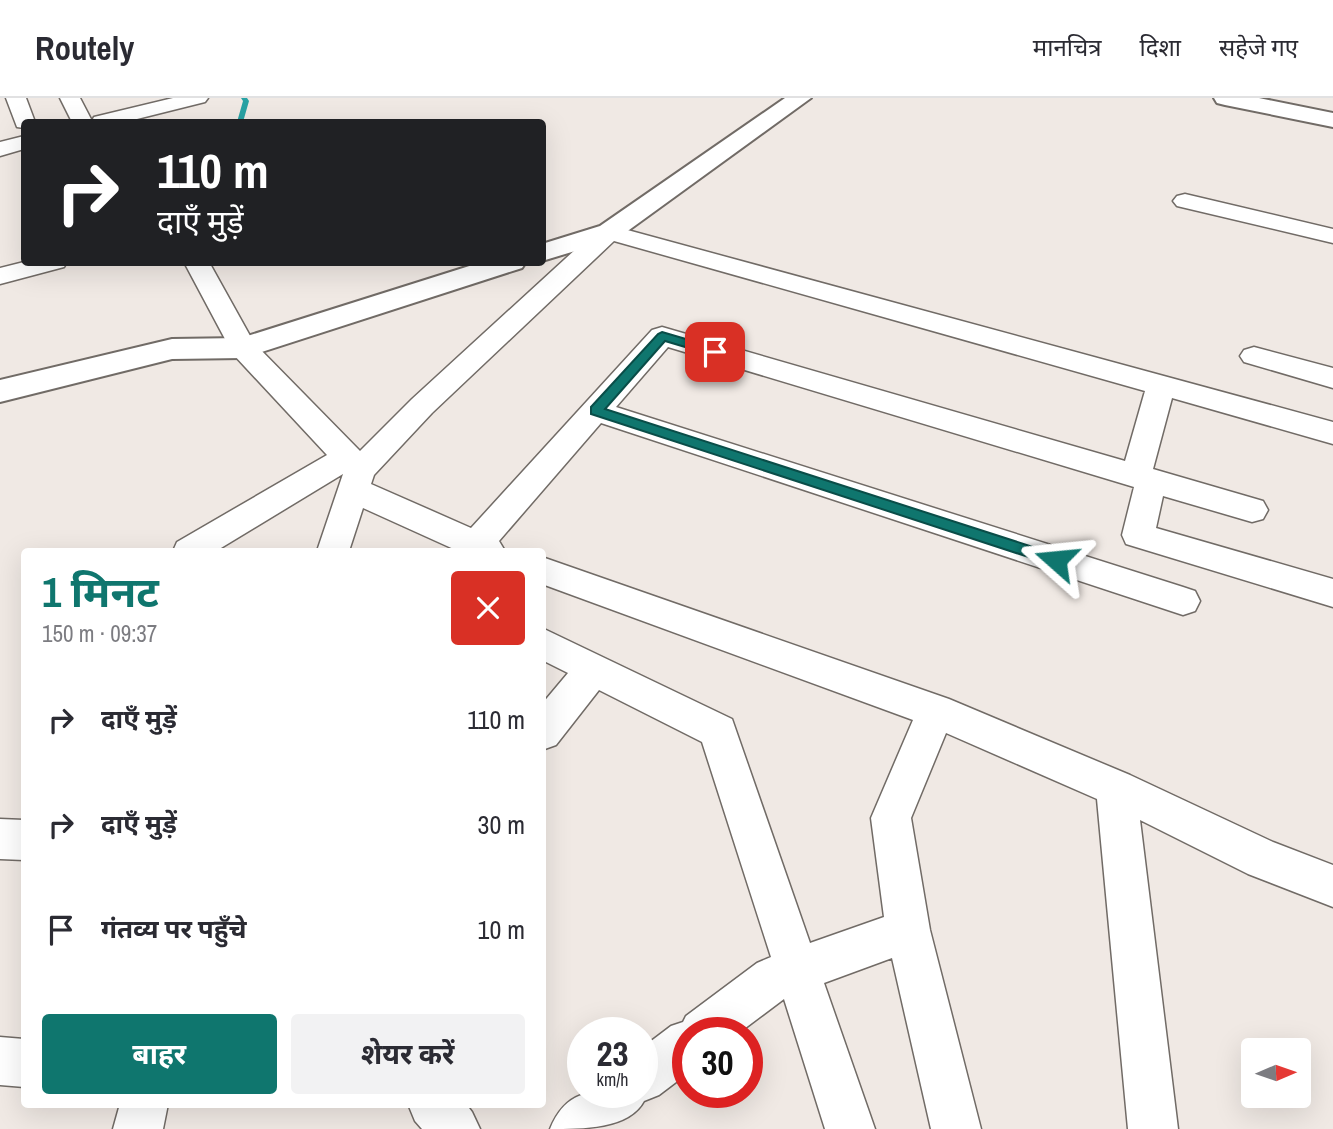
<!DOCTYPE html>
<html lang="hi">
<meta charset="utf-8">
<style>
body{margin:0;font-family:"Archivo Narrow","Noto Sans Devanagari",sans-serif;background:#f2f2f3;color:#2b2b33;height:100vh;display:flex;flex-direction:column;font-size:26px;white-space:nowrap}
*{box-sizing:border-box;margin:0}
p{font-size:23px;color:#7c7c81}
.icon{flex:none;width:38px;height:38px;fill:none;stroke:currentColor;stroke-width:2;stroke-linecap:round;stroke-linejoin:round}
.map{position:relative;flex:1;overflow:hidden}
.details{position:absolute;left:21px;top:450px;width:525px;height:560px;display:flex;flex-direction:column;background:#fff;border-radius:7px;box-shadow:0 7px 28px #0002}
.details>*{flex:none}
.guide{position:absolute;left:21px;top:21px;width:525px;height:147px;border-radius:7px;box-shadow:0 7px 28px #0002;background:#202124;color:#fff;overflow:hidden}
.needle{width:46px;rotate:88deg}
.tools{position:absolute;left:1241px;top:940px;display:grid;gap:14px}
.tools a{display:grid;place-items:center;width:70px;height:70px;border-radius:7px;background:#fff;box-shadow:0 7px 28px #0002;font-size:35px}
.speed{position:absolute;left:567px;top:919px;display:flex;gap:14px;font-size:35px;font-weight:700;text-align:center}
.speed>*{display:grid;place-content:center;width:91px;height:91px;border-radius:50%;background:#fff;box-shadow:0 7px 28px #0002;line-height:1}
.speed small{font-size:18px;font-weight:400}
.speed .limit{border:10px solid #d22;background:#fff;color:#111}
.pin{position:absolute;display:grid;place-items:center;width:60px;height:60px;color:#fff;margin:-30px;border-radius:14px;box-shadow:0 4px 10px #0006}
.me{position:absolute;width:77px;margin:-38px;rotate:288deg;stroke-linejoin:round;filter:drop-shadow(0 0 5px #0008)}
.turn{display:flex;align-items:center;gap:24px;height:147px;padding:0 21px;font-size:32px}
.turn .icon{width:91px;height:91px;stroke-width:2.5}
.turn b{display:block;font-size:49px;line-height:60px}
.round{display:grid;place-items:center;flex:none;width:74px;height:74px;border-radius:7px;background:#f2f2f3}
.headline{display:flex;align-items:center;justify-content:space-between;height:119px;padding:0 21px}
h1{font-size:42px;font-weight:700;line-height:52px;color:#0f766e}
.button{display:flex;gap:14px;margin-top:auto;padding:14px 21px}
.button a{flex:1;height:80px;border-radius:7px;background:#0f766e;color:#fff;font-size:28px;font-weight:700;line-height:80px;text-align:center}
.button a+a{background:#f2f2f3;color:#2b2b33}
ul{padding:0;list-style:none}
li{display:flex;align-items:center;gap:21px;height:105px;padding:0 21px}
li div{flex:1}
li b{display:block;font-size:26px}
li em{font-style:normal}
header{display:flex;align-items:center;gap:42px;box-sizing:border-box;height:98px;padding:0 35px;background:#fff;border-bottom:2px solid #e1e1e2}
header strong{font-size:33px}
nav{display:flex;gap:38px;margin-inline-start:auto;font-size:24px}
.map>svg:first-child{display:block}
</style>
<header>
<strong>Routely</strong>
<nav><a>मानचित्र</a><a>दिशा</a><a>सहेजे गए</a></nav>
</header>
<div class="map">
<svg width="1333" height="1031" viewBox="0 0 1333 1031">
<rect width="100%" height="100%" fill="#f0e9e4"/>
<g fill="none" stroke-linecap="round" stroke-linejoin="round">
<path fill="#28a2a4" fill-rule="evenodd" d="M241,0h6l2,3 -6,21h-6l6,-21z"/>
<defs>
<path id="minor" d="M6,0h20l9,24h-11v6l-7,-1z
M60,0h20l12,23 2,-4 79,-19h35l-3,4 -80,20h-53z
M24,38v13l-24,7v-14z
M1185,96l148,35v14l-156,-37 -4,-5 4,-5z
M609,127l724,197v22l-161,-46 -19,71 110,32 5,9 -5,9 -11,3 -89,-26 -7,32 177,51v28l-207,-63 -4,-9 12,-48 -466,-140 -52,60 567,180 12,4 5,10 -5,10 -12,4 -582,-192 -102,118 6,10h-47l-95,-43 -14,43h-32l26,-77 -127,77h-43l4,-9 150,-87 -94,-101 -49,-92h25l45,81 106,108 52,-52 188,-172zM614,143l531,150 -20,70 -463,-134 -10,3 -181,198 -100,-44 3,-9 58,-62z
M24,164h43l-3,5 -64,17v-16z
M1254,249l79,21v20l-89,-26 -4,-6 4,-6z
M542,459l407,142 181,76 143,67 60,23v42l-85,-33 -108,-54 38,309h-50l-31,-330 -151,-66 -35,85 19,112 51,199h-50l-39,-171 -68,25 51,146h-50l-41,-130 -44,33h-52v41l-29,22 -15,6c-15,28 -61,28 -94,28 19,-46 50,-37 92,-37v-44l29,-22 12,-4 3,-6 71,-53 14,-6 -69,-215 -103,-52 -43,55 -14,5v-46l26,-31 -26,-13v-32l190,91 78,224 74,-26 -13,-99 42,-98 -371,-136z
M0,721l24,1v40l-24,-1z
M0,939l24,2v48l-24,-2z
M120,1006h48l-5,25h-50z
M408,1006h58l6,8 8,17h-58l-7,-8z"/>
<path id="major" d="M785,0h26l-193,140 -76,23v-17l58,-18z
M1214,0h45l74,15v14l-108,-22 -8,-2z
M482,164h44l-4,6 -279,90 -71,1 -172,43v-22l172,-41 69,-1z"/>
</defs>
<use href="#minor" stroke="#716b66" stroke-width="3"/>
<use href="#major" stroke="#716b66" stroke-width="4"/>
<use href="#minor" fill="#fff" fill-rule="evenodd"/>
<use href="#major" fill="#fff" fill-rule="evenodd"/>
</g>
<path fill="#0f766e" stroke="#0a4d48" stroke-width="2" d="M662,234l58,17 1,3 -6,4 -50,-15 -60,68 456,147 2,4 -2,4 -5,2 -465,-152v-7l67,-73z"/>
</svg>
<div class="tools">
<a><svg class="needle" viewBox="-14 -14 28 28"><path d="M0-13l5 13h-10z" fill="#e53935"/><path d="M0 13l5-13h-10z" fill="#7c7c81"/></svg></a>
</div>
<div class="speed"><div>23<small>km/h</small></div><div class="limit">30</div></div>
<div class="pin" style="left:715px;top:254px;background:#d93025"><svg class="icon" aria-label="arrive" viewBox="0 0 24 24"><path d="M6 21V4h12l-3 4 3 4H6"/></svg></div>
<svg class="me" style="left:1056px;top:462px" viewBox="-20 -20 40 40"><path d="M0-17L14 15 0 8-14 15z" fill="#0f766e" stroke="#fff" stroke-width="4"/></svg>
<div class="guide">
<div class="turn"><svg class="icon" aria-label="right" viewBox="0 0 24 24"><path d="M7 20v-9h11M14 6l5 5-5 5"/></svg><div><b>110 m</b>दाएँ मुड़ें</div></div>
</div>
<section class="details">
<div class="headline"><div><h1>1 मिनट</h1><p>150 m · 09:37</p></div><a class="round" style="background:#d93025;color:#fff"><svg class="icon" aria-label="close" viewBox="0 0 24 24"><path d="M6 6l12 12M18 6L6 18"/></svg></a></div>
<ul>
<li><svg class="icon" aria-label="right" viewBox="0 0 24 24"><path d="M7 20v-9h11M14 6l5 5-5 5"/></svg><div><b>दाएँ मुड़ें</b></div><em>110 m</em></li>
<li><svg class="icon" aria-label="right" viewBox="0 0 24 24"><path d="M7 20v-9h11M14 6l5 5-5 5"/></svg><div><b>दाएँ मुड़ें</b></div><em>30 m</em></li>
<li><svg class="icon" aria-label="arrive" viewBox="0 0 24 24"><path d="M6 21V4h12l-3 4 3 4H6"/></svg><div><b>गंतव्य पर पहुँचे</b></div><em>10 m</em></li>
</ul>
<div class="button"><a>बाहर</a><a>शेयर करें</a></div>
</section>
</div>
